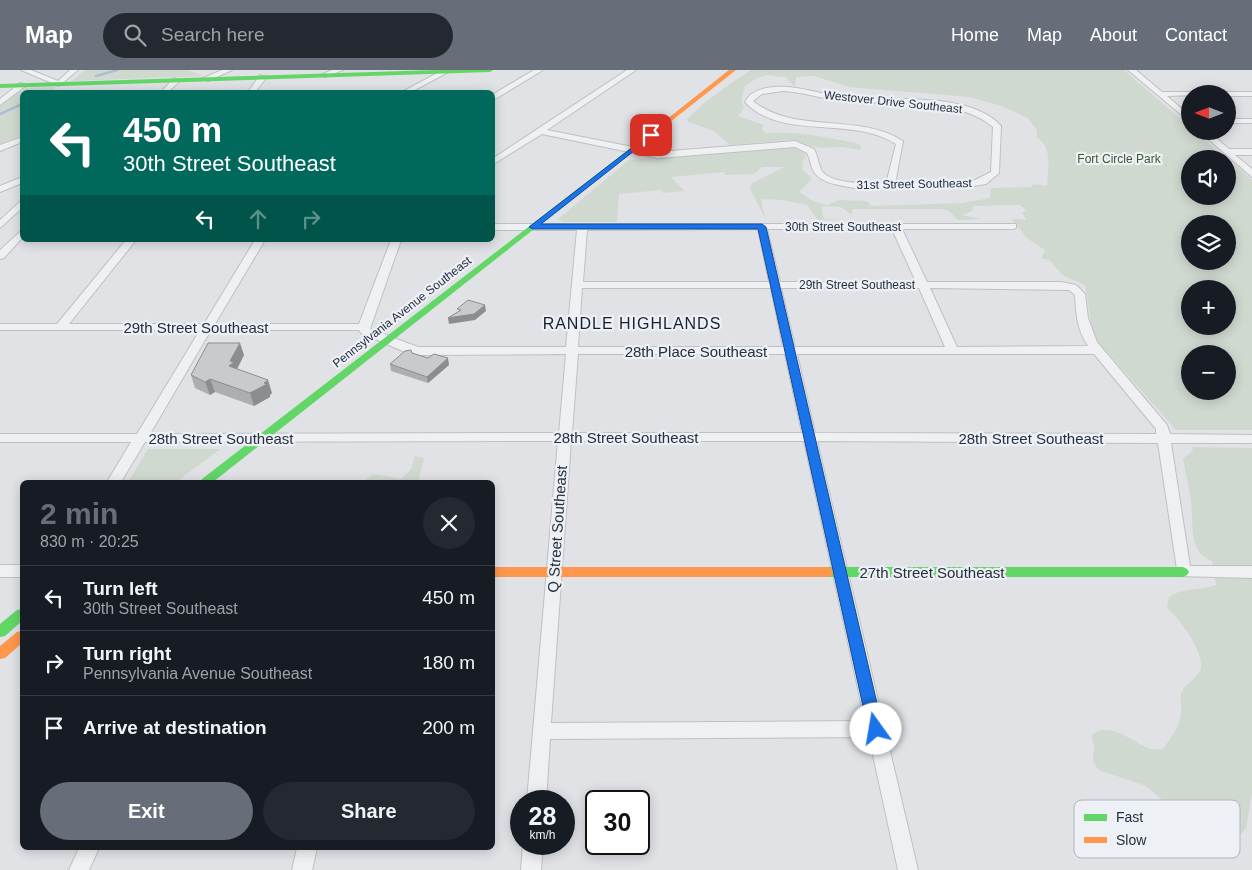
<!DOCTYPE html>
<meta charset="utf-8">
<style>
body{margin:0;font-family:Helvetica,sans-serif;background:#242831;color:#f1f3f6;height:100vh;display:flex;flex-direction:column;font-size:19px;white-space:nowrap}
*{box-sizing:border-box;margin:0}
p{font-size:16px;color:#9ea1a6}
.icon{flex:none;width:28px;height:28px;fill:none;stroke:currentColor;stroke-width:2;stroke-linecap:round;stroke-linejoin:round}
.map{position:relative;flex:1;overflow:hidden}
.side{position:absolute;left:20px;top:410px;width:475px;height:370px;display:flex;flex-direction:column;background:#171b24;border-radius:8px;box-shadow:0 2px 12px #0003}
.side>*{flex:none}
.banner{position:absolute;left:20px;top:20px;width:475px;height:152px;border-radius:8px;box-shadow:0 2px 12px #0003;background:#00695c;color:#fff;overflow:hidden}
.needle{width:32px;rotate:270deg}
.buttons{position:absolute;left:1181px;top:15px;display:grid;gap:10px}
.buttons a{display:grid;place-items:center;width:55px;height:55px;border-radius:50%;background:#171b24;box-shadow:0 2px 12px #0003;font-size:25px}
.speed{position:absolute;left:510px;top:720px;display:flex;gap:10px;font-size:25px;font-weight:700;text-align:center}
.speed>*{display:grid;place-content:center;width:65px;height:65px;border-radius:50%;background:#171b24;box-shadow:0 2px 12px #0003;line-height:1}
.speed small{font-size:12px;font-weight:400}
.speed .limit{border:2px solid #111;border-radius:8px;background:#fff;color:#111}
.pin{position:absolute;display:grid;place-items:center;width:42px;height:42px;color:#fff;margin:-21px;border-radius:10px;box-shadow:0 2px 8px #0006}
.me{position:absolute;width:55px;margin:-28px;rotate:347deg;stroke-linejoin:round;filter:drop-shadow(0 0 4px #0008)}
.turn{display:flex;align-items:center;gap:18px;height:105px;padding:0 20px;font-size:22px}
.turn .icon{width:65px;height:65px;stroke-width:2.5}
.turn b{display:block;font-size:35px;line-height:42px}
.lanes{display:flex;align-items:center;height:48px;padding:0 20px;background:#0003;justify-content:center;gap:25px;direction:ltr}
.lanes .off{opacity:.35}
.round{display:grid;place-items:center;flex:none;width:52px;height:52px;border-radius:26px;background:#242831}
.head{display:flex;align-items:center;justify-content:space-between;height:85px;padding:0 20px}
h1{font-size:30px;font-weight:700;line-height:38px;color:#676e79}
.cta{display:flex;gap:10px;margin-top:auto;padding:10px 20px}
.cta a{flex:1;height:58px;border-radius:30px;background:#676e79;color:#fff;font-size:20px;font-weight:700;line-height:58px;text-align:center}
.cta a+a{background:#242831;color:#f1f3f6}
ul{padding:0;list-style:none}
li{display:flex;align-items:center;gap:15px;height:65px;padding:0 20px;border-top:1px solid #363941}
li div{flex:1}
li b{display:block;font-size:19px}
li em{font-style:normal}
header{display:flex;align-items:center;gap:30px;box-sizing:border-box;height:70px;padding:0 25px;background:#676e79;color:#fff}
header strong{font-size:24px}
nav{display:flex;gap:28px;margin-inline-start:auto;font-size:18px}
.search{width:350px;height:45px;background:#242831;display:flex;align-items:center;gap:12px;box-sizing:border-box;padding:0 18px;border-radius:28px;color:#9ea1a6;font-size:19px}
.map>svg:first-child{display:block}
</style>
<header>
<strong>Map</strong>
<div class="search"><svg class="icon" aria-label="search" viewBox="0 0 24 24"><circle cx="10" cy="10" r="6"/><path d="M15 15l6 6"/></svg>Search here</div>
<nav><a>Home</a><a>Map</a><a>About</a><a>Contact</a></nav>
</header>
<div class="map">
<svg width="1252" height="800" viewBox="0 0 1252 800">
<rect width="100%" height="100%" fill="#e0e2e5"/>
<path fill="#d0d9d0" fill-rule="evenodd" d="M85,0h103l15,6 -131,5z
M751,0h373l66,57v4h5l32,28h-37v37h38v-37l24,21v250h-76l-83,-94 -8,-51 -21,-9 -15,-16 -8,-2 4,-8 -17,-11 -17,-20 15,1 -4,-8 5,-1 -7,-6 -47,1 -1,5 -10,4 19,4 -23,1 -9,-9 -7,-2h-90v6l-11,-8 -19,-1v7l3,6 20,1h-27l-11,-15 -24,-5 -22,-1 4,19 -15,-29 1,-5 33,-17h-22l-8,7 -29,1v-3l-54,5 13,14 -21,2 -1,-3 -43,4 -2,28h-54l-5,-3 71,-59 150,-14c9,1 21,2 27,10l-4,6 1,8 9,9 -13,13 14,9 14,4 13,-5 27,1 4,5 92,-3 27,-5 1,-10 40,-1 2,-3 14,2c1,-17 6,-38 -10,-49v-7l-9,-12 -24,-11 -34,-10 -121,-10 -35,-11 -18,1 -1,10 -9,-10 -20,-2 -9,3 -12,8 -4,15 3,7 -6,8 26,9 -2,4 3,4c30,-2 60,4 90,10l5,2 1,5 -18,-3 -22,1 -32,-8 -59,5 -16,-14 -26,-9 -1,-3c19,-19 42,-35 64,-49zM1190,154h38v37h-38zM1190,219h38v37h-38zM1190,284h38v37h-38z
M55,17l-3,5h-30v43l-22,9v-39l26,-17z
M1192,377l60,1v345l-6,36 -12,12 -23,1 -65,-56 -47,-16 -6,-8 1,-16 -3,-10c17,-18 44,8 60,13 4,1 8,0 12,0 9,-13 17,-22 18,-38 1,-6 -2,-14 1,-19 3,-9 14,-13 18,-21 7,-16 -21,-53 -33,-63l2,-11c15,-10 29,-6 47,-12l-4,-24c-25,-9 -18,-39 -21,-59 -2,-15 -5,-29 -8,-43l10,-9z
M148,379h72l-44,33h-48z
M415,386l9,2 -6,24h-56l12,-8 27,5 10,-10z"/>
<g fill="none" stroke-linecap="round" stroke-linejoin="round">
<path stroke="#acbed2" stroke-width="2.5" d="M96,6l21,-6
M0,44l22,-10"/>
<defs>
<path id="street" d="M21,0h10l27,11 12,-11h8l-19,16z
M222,0h10l-24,11 -7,-2z
M332,0h11l-18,7 -4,-2z
M443,0h9l-41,22h-9z
M534,0h9l-51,31v-6z
M627,0h9l-89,60 111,22 137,-11 19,8c4,7 4,15 8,22 10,14 48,12 64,13l10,-40c-44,-29 -115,-3 -151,-42 6,-11 17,-14 29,-15 24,-2 45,7 68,10 44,5 127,-7 159,29l-2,47 -13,11 -18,3 -113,1c-15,-3 -37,-4 -43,-20 -2,-5 -2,-10 -5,-15l-12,-6 -137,11 -116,-24 -50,31v-6zM783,21c20,1 40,8 60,10 45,5 114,-5 150,26l-2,45 -18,9 -78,3 8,-43c-45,-29 -108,-6 -150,-40l9,-7z
M1128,0h8l26,22h90v4h-24v-2l-61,2 23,20v6z
M260,5l7,2 -12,15h-7z
M174,8l7,2 -13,12h-7z
M20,13l7,2 -27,20v-6z
M1228,49h24v4h-24z
M1199,61h9l21,18h23v6h-17l17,14v8z
M22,67v5l-22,9v-6z
M22,107v6l-22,9v-6z
M22,130v8l-22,20v-8z
M492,154h524v4l-3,1h-111l25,53h134l15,3 9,9 3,24 9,24 70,83 3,9 82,1v8h-81l19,123h62v12l-74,-2 -20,-133 -341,-2 101,429h-20l-29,-133 -319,2 -4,62h-19l31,-360 -413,1 -24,40h-14l24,-40h-131v-8h137l63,-104h-200v-6h57l69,-84h10l-67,84h135l51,-84h10l-50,84h144l32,-84h10l-31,89 48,18h148l11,-117h-85zM758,159l11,53h-186l4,-52zM767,159h125l24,53h-136zM582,218h189l12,59h-205zM781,218h138l26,59h-150zM930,218l139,2 6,5c1,19 2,35 13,51l-131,1zM211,260h148l2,3 44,19 13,3 148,-1 -7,79 -409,1zM578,284h207l17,79h-230zM797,284h297l62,75v5l-341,-1zM571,371h233l61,280 -314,2z
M22,160v8l-18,20 -4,1v-9z
M0,495h22v12h-22z
M523,774h20l-2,26h-20z
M79,778h20l-10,22h-20z
M297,778h20l-5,22h-20z"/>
</defs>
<use href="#street" stroke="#bec0c3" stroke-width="2"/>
<use href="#street" fill="#eff0f2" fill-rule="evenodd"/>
<path fill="#63d668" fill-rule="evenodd" d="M436,0h57l-3,2 -490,16v-4z
M628,80l5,1 -420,331h-12l1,-3z
M828,497h355l4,2 2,3 -2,3 -4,2h-355l-4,-2 -2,-3 2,-3z
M22,539v12l-17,15 -5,1v-13l17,-14z"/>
<path fill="#ff974d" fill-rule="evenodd" d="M729,0h7l-104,82h-4v-2z
M492,497h336l4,2 2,3 -2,3 -4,2h-336z
M22,561v12l-17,15 -5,1v-13l17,-14z"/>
</g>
<path fill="#acaeb0" d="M412,283l37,12 -21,18 -37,-12 -1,-7z
M244,285l-7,14 35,24 -2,2v2l-16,9 -39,-14 -5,3 -15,-7 -4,-13z"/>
<path fill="#8c8d90" d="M485,235l1,6 -11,9 -26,4 -1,-6z
M240,273l4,12 -8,16 -7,-5 1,-5z
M448,288l1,7 -21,18 -1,-6z
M210,309l5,13 -5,3 -5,-13z
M268,310l4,13 -2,2v2l-16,9 -4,-13z"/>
<path fill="#c8cacd" stroke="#8c8d90" d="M468,230l17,5 -11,9 -26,4 13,-8 -4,-1z
M208,273h32l-10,18 4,1 -5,4 39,14 -4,3 3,1 -17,9 -40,-14 -5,3 -14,-7z
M411,280l1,3 16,5 6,-4 14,4 -21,19 -37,-13 15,-13z"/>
<path fill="#1a73e8" stroke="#114b97" d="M651,63l2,3 -112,88h221l4,3 117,502 -2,4 -5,2 -6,-2 -2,-4 -110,-500h-225l-4,-2z"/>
<g text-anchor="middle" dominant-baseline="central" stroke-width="4.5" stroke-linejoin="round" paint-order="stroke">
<g font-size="12" fill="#262f3f" stroke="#edf0f5">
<text transform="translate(893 32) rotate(6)">Westover Drive Southeast</text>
<text transform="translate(914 114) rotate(-1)">31st Street Southeast</text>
<text x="843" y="157">30th Street Southeast</text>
<text x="857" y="215">29th Street Southeast</text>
<text transform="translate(402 242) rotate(-38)">Pennsylvania Avenue Southeast</text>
</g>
<g font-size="12" fill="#395b33" stroke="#edf0f5">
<text x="1119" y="89">Fort Circle Park</text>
</g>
<g font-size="15" fill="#262f3f" stroke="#edf0f5">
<text x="196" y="257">29th Street Southeast</text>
<text x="696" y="281">28th Place Southeast</text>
<text x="626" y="367">28th Street Southeast</text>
<text x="221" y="368">28th Street Southeast</text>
<text x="1031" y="368">28th Street Southeast</text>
<text transform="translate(557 459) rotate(-86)">Q Street Southeast</text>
<text x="932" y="502">27th Street Southeast</text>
</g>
<g font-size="16" letter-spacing="1" fill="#192030" stroke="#edf0f5">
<text x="632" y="253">RANDLE HIGHLANDS</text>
</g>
</g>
<rect x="1074" y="730" width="166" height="58" rx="8" fill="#edf0f5" stroke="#b1b6be" stroke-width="1"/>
<rect x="1084" y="744" width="23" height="7" fill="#63d668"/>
<rect x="1084" y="767" width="23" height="6" fill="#ff974d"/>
<g font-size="14" fill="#262f3f">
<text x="1116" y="752">Fast</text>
<text x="1116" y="775">Slow</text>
</g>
</svg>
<div class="buttons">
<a><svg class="needle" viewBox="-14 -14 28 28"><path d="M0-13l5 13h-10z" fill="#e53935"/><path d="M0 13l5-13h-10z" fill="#9ea1a6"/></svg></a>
<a><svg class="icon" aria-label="sound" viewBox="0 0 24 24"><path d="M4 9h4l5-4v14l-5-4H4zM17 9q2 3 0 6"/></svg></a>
<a><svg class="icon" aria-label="layers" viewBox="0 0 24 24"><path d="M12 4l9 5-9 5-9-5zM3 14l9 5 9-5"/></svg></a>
<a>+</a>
<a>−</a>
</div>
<div class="speed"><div>28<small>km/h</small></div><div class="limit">30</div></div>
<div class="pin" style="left:651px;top:65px;background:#d93025"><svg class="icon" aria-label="arrive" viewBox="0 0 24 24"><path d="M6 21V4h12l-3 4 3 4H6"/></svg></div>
<svg class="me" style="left:876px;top:659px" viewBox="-20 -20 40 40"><circle r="19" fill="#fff"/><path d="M0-13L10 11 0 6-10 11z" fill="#1a73e8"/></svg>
<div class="banner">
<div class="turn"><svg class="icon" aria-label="left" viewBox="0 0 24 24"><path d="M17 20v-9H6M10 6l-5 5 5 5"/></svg><div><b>450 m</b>30th Street Southeast</div></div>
<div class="lanes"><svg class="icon" aria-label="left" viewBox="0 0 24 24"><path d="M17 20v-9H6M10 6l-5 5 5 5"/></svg><svg class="icon off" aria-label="ahead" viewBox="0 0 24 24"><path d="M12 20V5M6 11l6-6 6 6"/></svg><svg class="icon off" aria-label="right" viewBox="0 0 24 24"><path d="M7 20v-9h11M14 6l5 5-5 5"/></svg></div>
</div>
<section class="side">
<div class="head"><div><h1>2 min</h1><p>830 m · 20:25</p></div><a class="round"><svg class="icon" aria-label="close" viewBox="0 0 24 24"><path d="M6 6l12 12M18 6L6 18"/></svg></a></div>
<ul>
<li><svg class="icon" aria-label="left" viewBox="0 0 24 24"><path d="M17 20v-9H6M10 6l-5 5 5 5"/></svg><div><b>Turn left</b><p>30th Street Southeast</p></div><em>450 m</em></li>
<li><svg class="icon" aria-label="right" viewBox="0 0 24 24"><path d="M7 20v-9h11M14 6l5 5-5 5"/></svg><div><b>Turn right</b><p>Pennsylvania Avenue Southeast</p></div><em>180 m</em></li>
<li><svg class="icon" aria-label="arrive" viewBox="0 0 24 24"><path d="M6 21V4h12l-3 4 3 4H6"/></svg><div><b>Arrive at destination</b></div><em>200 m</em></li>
</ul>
<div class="cta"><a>Exit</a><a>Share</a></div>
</section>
</div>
